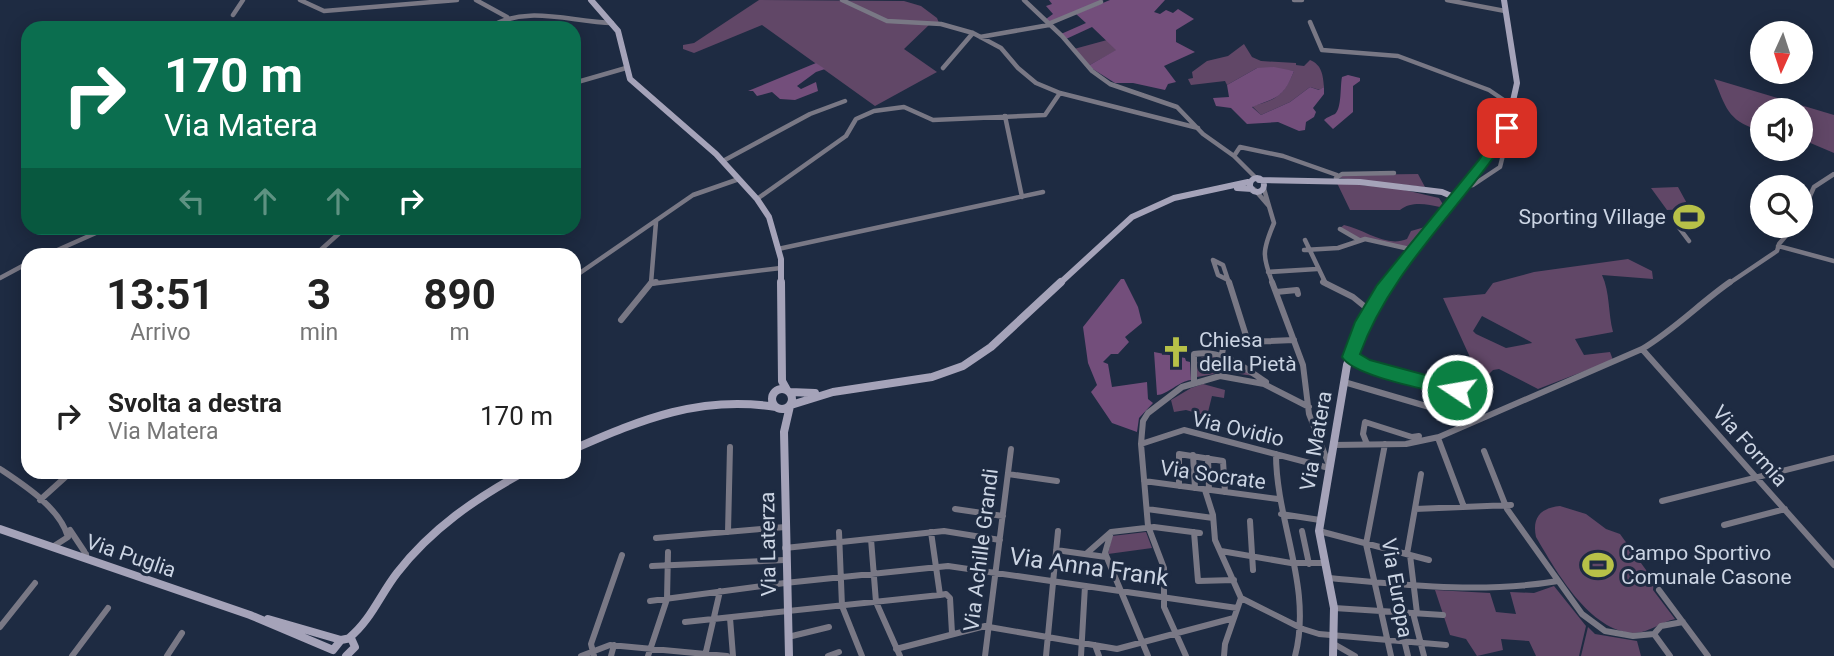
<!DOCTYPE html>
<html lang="it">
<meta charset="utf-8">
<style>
body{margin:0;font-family:Roboto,sans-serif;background:#f2f2f2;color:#222;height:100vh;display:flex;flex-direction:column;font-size:26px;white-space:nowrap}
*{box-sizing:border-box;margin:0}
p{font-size:23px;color:#767676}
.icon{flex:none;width:38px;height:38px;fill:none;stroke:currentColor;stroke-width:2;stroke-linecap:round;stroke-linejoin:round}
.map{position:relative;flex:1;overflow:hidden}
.details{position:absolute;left:21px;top:248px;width:560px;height:231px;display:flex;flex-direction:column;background:#fff;border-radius:21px;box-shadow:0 4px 18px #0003}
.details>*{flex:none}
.top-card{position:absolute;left:21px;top:21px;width:560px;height:214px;border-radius:21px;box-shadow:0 4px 18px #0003;background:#0b6e4f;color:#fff;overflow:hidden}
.needle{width:46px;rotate:183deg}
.tools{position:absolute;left:1750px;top:21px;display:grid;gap:14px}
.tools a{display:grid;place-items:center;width:63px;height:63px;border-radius:50%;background:#fff;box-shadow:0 4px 18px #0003;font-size:35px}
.pin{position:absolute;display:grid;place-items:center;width:60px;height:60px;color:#fff;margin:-30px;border-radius:14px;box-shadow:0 4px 10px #0006}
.me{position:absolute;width:77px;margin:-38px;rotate:282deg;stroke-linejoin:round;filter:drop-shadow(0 0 5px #0008)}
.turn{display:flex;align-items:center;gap:24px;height:147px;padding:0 28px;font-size:32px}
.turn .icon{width:91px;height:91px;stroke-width:2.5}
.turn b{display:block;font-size:49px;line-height:60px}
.lanes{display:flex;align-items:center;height:66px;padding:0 28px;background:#0003;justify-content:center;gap:35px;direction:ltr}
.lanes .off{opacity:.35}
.eta{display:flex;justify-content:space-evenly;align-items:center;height:119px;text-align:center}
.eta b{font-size:42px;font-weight:700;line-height:49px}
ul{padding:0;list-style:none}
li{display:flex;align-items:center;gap:21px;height:98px;padding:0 28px}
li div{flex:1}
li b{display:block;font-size:26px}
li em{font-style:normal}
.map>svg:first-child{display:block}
</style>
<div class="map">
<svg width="1834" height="656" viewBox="0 0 1834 656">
<rect width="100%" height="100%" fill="#1e2b42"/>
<path fill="#614767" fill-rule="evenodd" d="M759,0l145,1 17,5 16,12 2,5 -9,1 -26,25 33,23 -62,34 -113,-81 -68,28 -11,-4v-4l11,-2z
M1107,40l10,10 -29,16 -14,-17z
M1244,44l8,13 9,4 35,2v2l8,1 6,-6c12,5 13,15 14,27l-4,3 -10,-3 -20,15 -29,13 -9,-9c25,-6 32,-11 42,-35l-37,-3 -30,17 -2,-4 -34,4 -3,-6 5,-1 -1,-6 15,-11 21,-5z
M1714,79l120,36v38l-33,-14v-29h-39v13l-4,7c-31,-10 -32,-23 -44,-51z
M1418,174l7,13 -87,-9 5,-3z
M1337,183l59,5 43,10 5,8 -31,42 -54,-10 -19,-10 4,-3c20,4 42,23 63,14l4,-8 14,-4 15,-20c-13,-3 -29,-6 -40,3h-50z
M1678,187l12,22 -23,1 -16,-22z
M1628,259l24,12 1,8 -51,-4c8,17 6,38 11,57l-38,7 9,16 26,-3 3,8 -75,29 -39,-20 -6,1 -4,4 -15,-8 -31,-68 42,-4 8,-11 41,-11zM1482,316l49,26 1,1 -26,5 -30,-14 -3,-3z
M1202,357h21l31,19 -28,-4 -29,5 -1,-13z
M1203,384l22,6 -1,8 -12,-2 -5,20 -21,-6 -12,2 -3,-12 20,-12z
M1560,506l26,8 20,15 14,5 34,47 -1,9 22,29c-15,3 -26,14 -41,14 -44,-1 -78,-62 -98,-96 -4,-19 4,-29 24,-31z
M1146,532l6,16 -44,6 4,-18z
M1554,586l32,40 -7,30h-43l-7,-15 -28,-2 2,11 -26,6 -11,-17 -16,-4 -15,-45 55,3 6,19 20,2 -6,-22 24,1z
M1588,627l7,7 42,7 4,15h-60z"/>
<path fill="#734e7b" d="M1049,0h55l-54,22 -4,-3 7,-5 -7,-8 6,-2z
M1110,0h55l-11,12 6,2 6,-4 7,3 5,-4 16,10 -18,11v12l19,10 -31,14 12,16 -8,2 -3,6 -32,-7h-18l-27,-17 28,-16 -24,-23 -26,12 -5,-5 25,-11 -10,-9z
M816,63l9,6 -9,3 -19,14 4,3 15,-7 2,9 -23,9 -15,-1 -8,-7 -15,4 -4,-5h-5z
M1274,67l20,4c-10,26 -17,27 -42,36l9,8 29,-13 20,-15 9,3 5,-3v7l-11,14 3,4 -2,5 -8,5 -1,8 -6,1 -21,-9 -31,2 -16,-16 -15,-2 -3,-8 16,-1 -2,-12 30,-17z
M1348,75l12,3v3l-7,5v26l-20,17 -9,-9c3,-3 7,-4 11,-6 7,-6 5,-28 7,-37z
M1121,279h3l14,28 4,16 -17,14 4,5 -11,12h-7l-8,8 5,2 4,23 35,-5 1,17 5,4 -14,15 -2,14 -25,-9 -21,-31 6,-7 -9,-22 -5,-36z
M1154,352l31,6 1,3 4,1 1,18c-12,1 -24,15 -34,15z"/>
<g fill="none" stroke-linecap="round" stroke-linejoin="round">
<path stroke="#797885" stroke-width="4.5" d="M300,0l24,11 133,-11
M476,0l31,17
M842,0l45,21 54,3 32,9 28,15 17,20 18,15 24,10 138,35
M1024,0l38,36 30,35 18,13 67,23 26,27 31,22 23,23
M1294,0h8
M1447,0l58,11
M233,15l10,-15
M1310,22l12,28 76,6 91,34 25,17
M1048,24l53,-22
M296,28l8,-3
M488,28c38,-24 82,-6 124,-5
M980,37l69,-12
M943,68l30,-35
M574,83l52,-15
M1005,116l17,81
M1234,156l6,-9 43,9 54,19
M723,161l87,-47 35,-13
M1336,178l6,-4 52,-1
M1466,186l7,-1 27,-18 7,-28
M1264,189l10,34c-12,28 -12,33 -1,61
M1255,190l13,15
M757,199l89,-63 10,-17 18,-8 30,-4 29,13 112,-5 15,-22
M1801,216l13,-29 20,-13
M1677,225l12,16
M1340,229l19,11
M1305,240l21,44
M1778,246l56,15
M778,249l265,-57
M1304,250l34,-2 27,-9 49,11
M44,256l63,-28
M314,256l31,-28
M1213,260l10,5 5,15 -10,-5z
M1268,272l49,-3
M574,277l119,-82 46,-16
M0,278l28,-15
M1228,280l1,4
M651,283l5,-61
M650,284l131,-16
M1728,284l49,-33 2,-7 15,-18"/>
<path stroke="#797885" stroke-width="6" d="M1229,282l19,60
M1272,282l31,83 6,49 20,51
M1323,282l30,15 16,13
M1276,292l21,-2 1,4
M621,320l30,-37 5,-1
M1642,349l192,216
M1222,354l2,-11 70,-3
M1350,357l15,9 87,24
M1194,382v-28c29,-5 49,13 72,28
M1344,382l106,31
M1452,389h4l2,4h-4z
M1438,438l26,69
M1141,444l43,-14 145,38
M1367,444l-4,-10 2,-12 47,15 7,-1
M1385,444l-19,100 25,112
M1333,445l73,-1 33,-7 203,-88c32,-19 58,-46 88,-67
M1484,451l23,58 75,105 23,17 28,5 21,-2 7,-8 22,-4
M1276,454c0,68 37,134 19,202
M1193,455l2,33
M1208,458l1,32
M0,469c24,16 60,39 68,68l-14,9
M1008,474l49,7
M1144,481l134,18
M1179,486v-32l44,7 2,31
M1205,490l8,25 2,25 26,58 -16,46 -1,12
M40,500l31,-28
M1662,501l172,-43
M955,509l48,7
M1147,509l66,9
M1415,509l96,-4
M1281,514l39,6
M1250,521l3,49
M1724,525l61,-16
M70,530l16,24v5
M1302,531l7,33
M1319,531l110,29
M728,532l2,-85
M839,532l3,74 20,50
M931,532l9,63 6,-1 4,4 2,35
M1111,532l-6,21 43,103
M1194,532l4,49 36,-1
M656,538l129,-11
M871,539l5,63 24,54
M785,548l159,-17 56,9
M1056,550l50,7
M1221,551l70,12h34
M1086,554l25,-22 43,-5 46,6
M1407,554l14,-80
M1410,555l7,58
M652,566l133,-6
M1328,578c77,7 153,16 230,3
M1659,590l49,66
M1241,598l62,31 16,5 127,11
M650,601l135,-18 163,-17 289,42
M1334,608l109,7
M1413,613l11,43
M730,618l3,38
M685,622l255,-27
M0,627l35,-44
M989,627l128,22 117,-31
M1401,627l7,29
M1654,634l16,22
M788,637l41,-10
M1334,644l21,12
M1095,645l4,11
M896,649l93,-24
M72,656l36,-48
M167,656l15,-23
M581,656l29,-11 117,11
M594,656l-3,-12 31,-89
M611,656l3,-11
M648,656l19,-57 1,-47
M705,656l15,-65
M828,656l11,-4
M985,656l26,-207
M1046,656l12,-125
M1081,656l4,-70
M1186,656l-22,-49v-39l-16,-42 -7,-82 2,-23 5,-8 34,-26 38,-11 44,8 45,23"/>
<path stroke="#a5a3b9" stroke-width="6" d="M591,0l27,31 12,48 86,75 41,45 12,18 12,42v25
M1250 185a7 7 0 1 1 14 0a7 7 0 1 1-14 0Z
M1259,180l101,2 82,10 14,6
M1237,188l15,1
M1059,284l73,-67 42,-19 74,-16
M1386,284l98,-121 23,-35 10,-45 -13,-83"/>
<path stroke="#a5a3b9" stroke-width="8" d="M781,282l1,99 5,9
M772 399a10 10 0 1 1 20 0a10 10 0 1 1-20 0Z
M790,392l25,1
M791,405l42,-13 99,-15 31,-11 28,-19 70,-65
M574,449c68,-30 127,-54 202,-42
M0,529l250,86 83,35
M268,619l73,21
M349,638c22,-18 31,-43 48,-65 34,-44 79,-75 127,-101
M333,650l8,-10 10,-2 4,9 -9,9
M789,656l-5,-224 6,-26
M1333,656l1,-48 -15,-77 28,-166 16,-43 24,-40"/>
</g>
<path fill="#0b8043" stroke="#07532c" stroke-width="2" d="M1507,124l7,4c-49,77 -123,140 -154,226l10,6 93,25 3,5 -3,5 -6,2c-25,-7 -103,-20 -115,-40l13,-35 22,-37 102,-125 23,-35z"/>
<defs>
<symbol id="stadium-bare" viewBox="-9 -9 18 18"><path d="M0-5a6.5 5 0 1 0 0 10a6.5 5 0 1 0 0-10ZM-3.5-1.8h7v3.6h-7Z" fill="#b7c148" stroke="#1e2b42" stroke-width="2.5" paint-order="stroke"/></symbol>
<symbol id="church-bare" viewBox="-9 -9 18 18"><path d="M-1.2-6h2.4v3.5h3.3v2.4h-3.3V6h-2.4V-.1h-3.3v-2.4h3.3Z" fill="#b7c148" stroke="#1e2b42" stroke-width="2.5" paint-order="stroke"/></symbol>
</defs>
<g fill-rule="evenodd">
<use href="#stadium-bare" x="1667" y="195" width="44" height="44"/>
<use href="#church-bare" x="1154" y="330" width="44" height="44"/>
<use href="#stadium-bare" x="1576" y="543" width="44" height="44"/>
</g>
<g text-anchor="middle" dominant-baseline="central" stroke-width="6" stroke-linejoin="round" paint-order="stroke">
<g font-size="21" fill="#cbd4e3" stroke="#1e2b42" text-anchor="start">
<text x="1666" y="217" text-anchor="end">Sporting Village</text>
<text x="1199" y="340">Chiesa<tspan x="1199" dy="24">della Pietà</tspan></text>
<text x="1621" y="553">Campo Sportivo<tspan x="1621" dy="24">Comunale Casone</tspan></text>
</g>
<g font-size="21" fill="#cbd4e3" stroke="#1e2b42">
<text transform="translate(1238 429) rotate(13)">Via Ovidio</text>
<text transform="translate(1316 441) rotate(-80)">Via Matera</text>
<text transform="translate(1750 446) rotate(48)">Via Formia</text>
<text transform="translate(1213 475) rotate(8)">Via Socrate</text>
<text transform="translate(768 544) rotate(-91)">Via Laterza</text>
<text transform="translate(981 550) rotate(-83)">Via Achille Grandi</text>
<text transform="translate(131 556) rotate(19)">Via Puglia</text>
<text transform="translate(1397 588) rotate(80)">Via Europa</text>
</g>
<g font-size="24" fill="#cbd4e3" stroke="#1e2b42">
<text transform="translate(1089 567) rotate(8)">Via Anna Frank</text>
</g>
</g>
</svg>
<div class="tools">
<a><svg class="needle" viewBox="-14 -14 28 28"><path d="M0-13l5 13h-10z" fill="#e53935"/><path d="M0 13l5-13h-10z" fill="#767676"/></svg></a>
<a><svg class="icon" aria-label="sound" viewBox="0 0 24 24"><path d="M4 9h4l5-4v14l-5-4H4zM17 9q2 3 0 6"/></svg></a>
<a><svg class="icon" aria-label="search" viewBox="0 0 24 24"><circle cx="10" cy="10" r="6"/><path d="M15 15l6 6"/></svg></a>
</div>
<div class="pin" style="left:1507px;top:128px;background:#d93025"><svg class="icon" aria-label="arrive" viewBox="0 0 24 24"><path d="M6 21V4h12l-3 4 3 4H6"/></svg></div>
<svg class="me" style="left:1457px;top:390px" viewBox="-20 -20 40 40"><circle r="17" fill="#0b8043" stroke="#fff" stroke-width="3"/><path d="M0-11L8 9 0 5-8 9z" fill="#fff"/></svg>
<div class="top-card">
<div class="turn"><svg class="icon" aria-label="right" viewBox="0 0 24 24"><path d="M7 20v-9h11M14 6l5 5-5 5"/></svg><div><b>170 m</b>Via Matera</div></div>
<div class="lanes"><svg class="icon off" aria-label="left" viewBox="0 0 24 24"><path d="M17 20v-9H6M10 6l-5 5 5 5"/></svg><svg class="icon off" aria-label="ahead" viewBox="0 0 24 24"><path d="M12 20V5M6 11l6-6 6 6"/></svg><svg class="icon off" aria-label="ahead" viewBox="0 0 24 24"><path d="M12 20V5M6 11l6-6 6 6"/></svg><svg class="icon" aria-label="right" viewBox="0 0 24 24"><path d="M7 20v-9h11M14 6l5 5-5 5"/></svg></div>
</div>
<section class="details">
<div class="eta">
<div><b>13:51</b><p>Arrivo</p></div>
<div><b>3</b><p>min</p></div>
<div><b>890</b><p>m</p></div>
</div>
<ul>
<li><svg class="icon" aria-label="right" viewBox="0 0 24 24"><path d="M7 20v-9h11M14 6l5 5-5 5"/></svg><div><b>Svolta a destra</b><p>Via Matera</p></div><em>170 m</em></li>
</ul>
</section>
</div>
